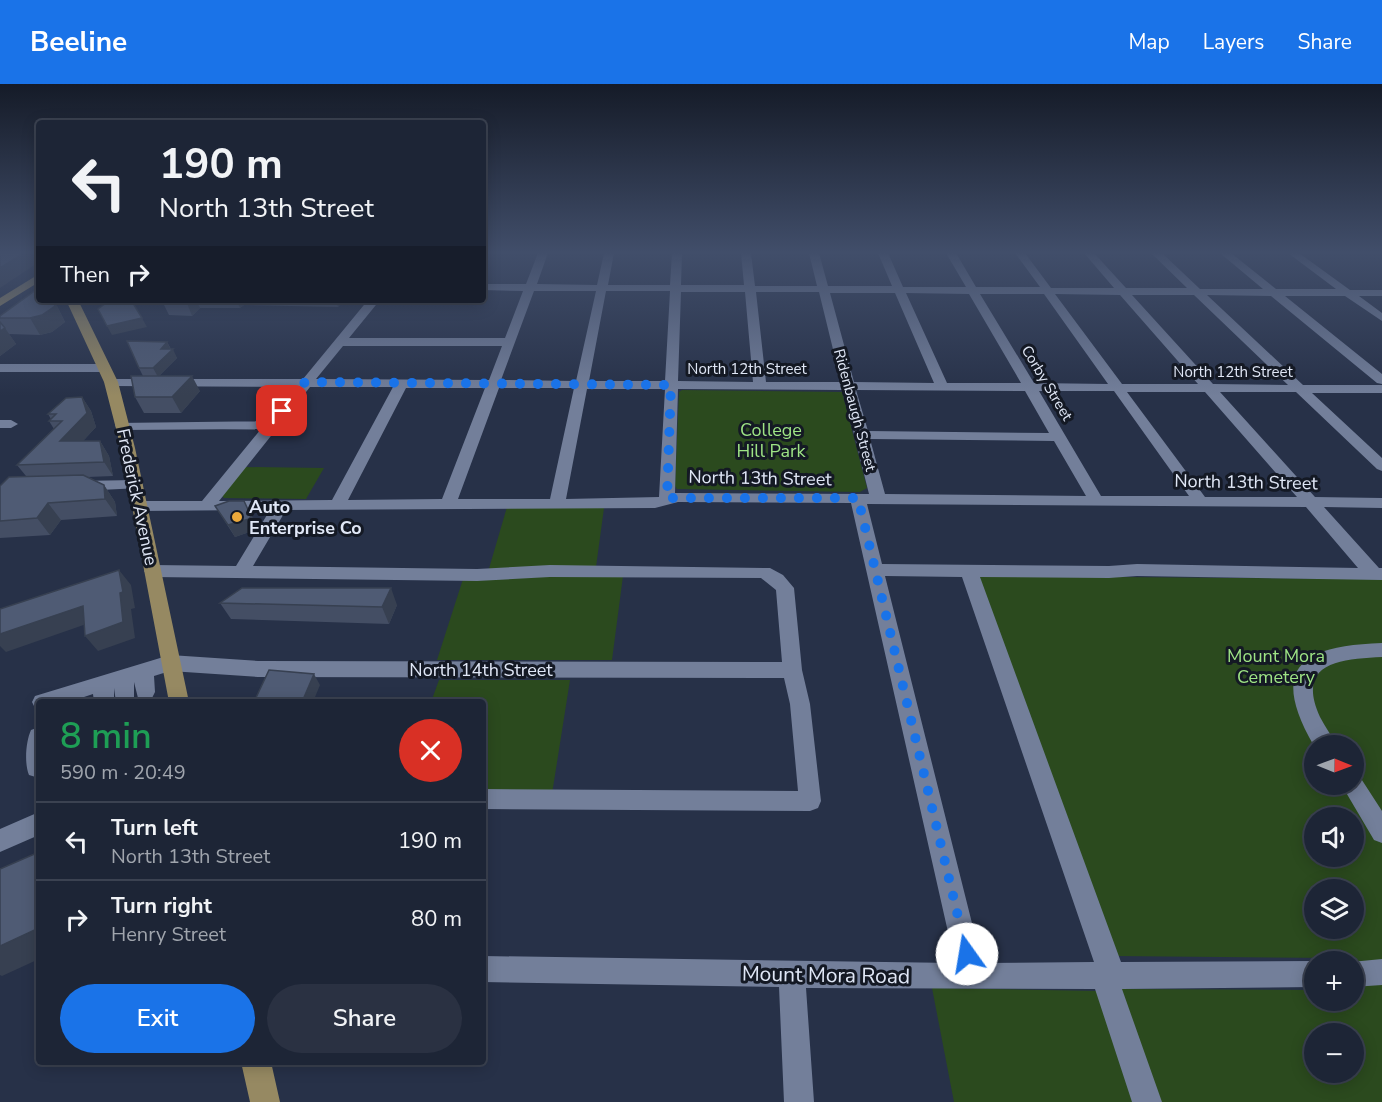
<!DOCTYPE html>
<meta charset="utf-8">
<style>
body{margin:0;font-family:"Nunito Sans",sans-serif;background:#2a3142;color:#f1f3f6;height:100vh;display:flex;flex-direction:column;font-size:22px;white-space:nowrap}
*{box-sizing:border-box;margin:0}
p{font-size:20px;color:#a0a5ad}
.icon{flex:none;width:33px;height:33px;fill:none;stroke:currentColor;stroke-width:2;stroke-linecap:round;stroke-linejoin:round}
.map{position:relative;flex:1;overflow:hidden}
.side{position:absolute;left:36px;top:615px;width:450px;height:366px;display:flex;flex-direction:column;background:#1d2536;border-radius:6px;box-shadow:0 3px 15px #0003,0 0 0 2px #3b4251}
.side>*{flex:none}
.top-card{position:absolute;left:36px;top:36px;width:450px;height:183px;border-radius:6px;box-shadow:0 3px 15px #0003,0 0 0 2px #3b4251;background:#1d2536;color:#f1f3f6;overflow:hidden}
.needle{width:39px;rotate:91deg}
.buttons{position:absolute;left:1304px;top:651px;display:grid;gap:12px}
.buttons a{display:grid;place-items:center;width:60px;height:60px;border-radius:50%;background:#1d2536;box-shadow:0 3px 15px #0003,0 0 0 2px #3b4251;font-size:30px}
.pin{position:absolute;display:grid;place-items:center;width:51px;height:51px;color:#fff;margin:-26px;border-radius:12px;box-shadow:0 3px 9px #0006}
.me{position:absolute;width:66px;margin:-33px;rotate:347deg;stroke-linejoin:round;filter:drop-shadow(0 0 4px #0008)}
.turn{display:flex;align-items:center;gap:21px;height:126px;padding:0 24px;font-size:27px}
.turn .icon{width:78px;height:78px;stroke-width:2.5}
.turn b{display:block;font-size:42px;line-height:51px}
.then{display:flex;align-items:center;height:57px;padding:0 24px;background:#0003;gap:12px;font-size:22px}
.round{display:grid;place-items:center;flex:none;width:63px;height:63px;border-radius:32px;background:#2a3142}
.headline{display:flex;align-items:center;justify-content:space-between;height:102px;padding:0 24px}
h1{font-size:36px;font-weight:600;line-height:45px;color:#1e9e55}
.action{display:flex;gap:12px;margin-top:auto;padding:12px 24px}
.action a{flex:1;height:69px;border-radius:36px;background:#1a73e8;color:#fff;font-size:24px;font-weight:600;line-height:69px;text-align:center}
.action a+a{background:#2a3142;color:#f1f3f6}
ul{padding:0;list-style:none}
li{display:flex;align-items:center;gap:18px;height:78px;padding:0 24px;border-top:2px solid #3b4251}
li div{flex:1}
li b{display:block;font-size:22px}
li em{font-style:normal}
header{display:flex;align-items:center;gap:36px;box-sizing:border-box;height:84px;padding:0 30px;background:#1a73e8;color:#fff}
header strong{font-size:28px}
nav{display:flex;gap:33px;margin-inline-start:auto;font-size:21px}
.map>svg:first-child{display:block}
</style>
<header>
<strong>Beeline</strong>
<nav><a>Map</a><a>Layers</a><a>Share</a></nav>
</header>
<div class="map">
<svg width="1382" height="1018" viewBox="0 0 1382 1018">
<rect width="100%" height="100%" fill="#273148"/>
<path fill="#2b4a1e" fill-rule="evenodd" d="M682,306l160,2 25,96 -7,4 -183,-3 -2,-3 4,-94z
M245,383l79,1 -18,31 -82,-1 -2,-2z
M507,423l97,1 -8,59 -108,5z
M578,492h45l-11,84h-175l26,-81z
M975,492l407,3v523h-222l-41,-113 195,1v10h39v-38l-14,-1 -2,-3 -224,-2zM1314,662h39v38h-39zM1314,734h39v38h-39zM1314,806h39v38h-39zM1314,950h39v38h-39z
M439,596h131l-18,114 -69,-1v-91h-52z
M932,904l167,3 37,111h-182z"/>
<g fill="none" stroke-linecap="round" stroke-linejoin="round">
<path fill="#737f9a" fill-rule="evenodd" d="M538,169h10l-11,31 60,1 7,-32h10l-6,32h62l2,-32h10l-1,32h63l-3,-32h10l4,33h62l-8,-33h10l9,33h64l-14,-33h10l15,34h63l-20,-34h10l20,34h64l-25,-34h10l26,35h63l-30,-35h10l32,35h61l-36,-35h11l38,36h63l-43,-36h11l45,36h60l-48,-36h11l51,37h32v6h-23l23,17v8l-37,-25h-60l97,78v10l-5,-1 -106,-87 -64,-1 96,90h79v8h-70l70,65v13l-5,-2 -81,-77h-76l95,105 67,1v10l-58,-1 55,61h3v12l-245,-4 -28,2 -129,-1 141,385 193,-1 2,1h-2v25l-192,2 40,113h-30l-37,-113 -289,-1 8,114h-30l-5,-115 -296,-5v-26l472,7 -104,-460 -173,-1 -23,6 -369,2 -33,56 224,3 73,-4 220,3 13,7 11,13 8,82 8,34 11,97 -3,7 -8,3 -327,-2v-20l315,2 -8,-87 -6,-26 -526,-1 -88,-6 -16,5 1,16 -3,6 -7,2 -7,-2 -4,-16v20h-18l-2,-14v14h-20l-1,-8 -24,8h-30v7l-4,-1 -3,-6 3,-6 135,-41 88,6 524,1 -6,-72 -15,-12 -211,-1 -73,4 -324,-4 -6,-2 -3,-4 3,-4 6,-2 83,1 34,-56 -131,1 -8,-5 8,-5h63l59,-72 -139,1 -7,-4 2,-3 151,-2 28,-34 -185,-1 -7,-4 2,-3h197l65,-79h12l-31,38h156l18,-47 -40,-1v-6h43zM534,207h62l-20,90 -75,-1zM606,207h64l-5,90h-76zM681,208h64l8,90 -75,-1zM756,208h63l22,90h-75zM830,209h65l39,90 -80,-1zM906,209l63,1 52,89h-74zM980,210h64l64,90 -74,-1zM1055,210l65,1 78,89h-76zM1132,211h62l94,90 -75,-1zM343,262h159l-13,34 -173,-1zM310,303h83l-61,113 -113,1zM406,304h79l-43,111 -94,1zM499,304h75l-24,111h-92zM587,305h78l-6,108 -93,2zM678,305l165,1 26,104 -194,-1zM856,306l169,1 24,42 -181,-2zM1039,307h75l75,105h-88zM1127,308h78l92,105h-92zM870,355l184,2 32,55 -201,-2zM867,420l439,3 52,61 -221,-4 -28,2 -227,-2zM885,492l77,1 132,385 -112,1z
M0,280h105l6,4 -6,4h-105z
M0,336h11l7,4 -7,4h-11z
M135,396l5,2 3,3 -3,3 -60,3 -8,-5 8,-5z
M1382,559v14c-41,2 -87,5 -62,60 5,10 12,19 17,29h-23c-46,-80 -12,-100 68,-103z
M39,643v51l-10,-3c-5,-12 -3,-34 2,-45z
M1353,690l7,3 22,34v32l-8,-3 -33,-56h12z
M39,728v23l-39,17v-23z
M1382,875v26l-29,2v-25h-2z"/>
<path fill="#968962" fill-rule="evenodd" d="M39,190v8l-39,24v-8z
M66,216h12l40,82 17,66 54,254h-20l-48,-254 -17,-66z
M241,978h30l9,40h-30z"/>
</g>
<path fill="#444e64" d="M167,216h197l-1,2h-21l-4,5 -94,-2 -4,3h-40l-8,8 -23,-1 -6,-12z
M57,222l8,16 -13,10 -12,3 -31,-1 7,10 -16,12v-40z
M167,258l4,7 6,9 -18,18 41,15 -19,22h-37l-9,-16 8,-21 -4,-8z
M82,313l9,14 5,16 -13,14h17l9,15 4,20 -25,1 16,8 11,17 2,14 -56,4 -11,15 -50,3v-52l26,-10 -9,-11 37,-36 -5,-8 2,-2 -3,-5z
M215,422l42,21 -2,3 -20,7z
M220,519l177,2 -8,19 -158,-5z"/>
<path fill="#374051" d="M24,169h6l6,11 -36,24v-20z
M52,216h1l4,6 8,16 -13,10 -12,3 -10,-17z
M190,216h6l4,8 -8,8 -5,-13z
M236,216h6l2,5 -4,3z
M336,216h6v2l-4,5z
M142,234l5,9 -35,8 -5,-9z
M5,244l11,16 -16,12v-25z
M167,258l4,8 2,-1 4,9 -19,19 -5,-9 8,-19z
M192,292l8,15 -19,22 -9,-16z
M82,313l9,14 5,16 -26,28 -10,-14z
M100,357l9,15 4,20 -9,-14z
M104,401l11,17 2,14 -12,-17z
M48,419l13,17 -11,15 -13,-17z
M250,428l7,15 -2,3 -20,7 -7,-12z
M119,486l12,15 4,23 -4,1 4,29 -37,13 -13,-15 35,-43z
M391,504l6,17 -8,19 -7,-17z
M83,522l12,15 -89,31 -6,-6v-12z
M314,590l6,11 -7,17h-11z
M39,844v31l-37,17 -2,-1v-29z"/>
<path fill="#4f5b74" stroke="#374051" stroke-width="1.5" d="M0,169h24l-24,15z
M36,206h3v10h13l3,6 -13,9 -12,3h-30v-2z
M110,216h21l11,18 -35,8 -9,-17z
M167,216h23l-3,3h-24z
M0,238l5,6 -5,3z
M127,257l40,1 -6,7h12l-20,19h-14z
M131,292h61l-20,21h-37z
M82,313l5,16 -27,28h40l4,21 -87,3 45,-44h-13l7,-7h-8l18,-16z
M83,391l21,10 1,14 -57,4 -11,15 -37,3v-35l9,-9z
M229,417h15l7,15 -2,3 -21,6 -13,-19z
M119,486l4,22 -3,1 3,29 -38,14 -2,-30 -83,28v-25z
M242,504h149l-9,19 -162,-4z
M269,586l45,4 -12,28h-48z
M39,768v76l-39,18v-77z"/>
<linearGradient id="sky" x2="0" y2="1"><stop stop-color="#151b28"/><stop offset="0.54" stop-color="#414e6a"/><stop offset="1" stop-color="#414e6a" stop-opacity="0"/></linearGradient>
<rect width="1382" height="312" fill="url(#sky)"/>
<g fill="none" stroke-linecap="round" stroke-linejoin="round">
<path stroke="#1a73e8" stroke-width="10" stroke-dasharray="0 18" d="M282,327l23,-29 366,3 -4,113h191l109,456"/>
</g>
<circle fill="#eca93b" stroke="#141924" stroke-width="2" cx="237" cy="433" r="6"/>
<g text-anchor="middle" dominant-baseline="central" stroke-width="6" stroke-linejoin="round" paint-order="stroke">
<g font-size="15" fill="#e0e7f6" stroke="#141924">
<text x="747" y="285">North 12th Street</text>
<text x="1233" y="288">North 12th Street</text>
<text transform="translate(1047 299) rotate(59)">Corby Street</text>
<text transform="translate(855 326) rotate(75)">Ridenbaugh Street</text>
</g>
<g font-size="18" fill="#9ee485" stroke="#141924">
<text x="771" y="346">College<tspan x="771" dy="21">Hill Park</tspan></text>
<text x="1276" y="572">Mount Mora<tspan x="1276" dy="21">Cemetery</tspan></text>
</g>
<g font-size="18" fill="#e0e7f6" stroke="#141924">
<text transform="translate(760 394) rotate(1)">North 13th Street</text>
<text transform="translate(1246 398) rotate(1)">North 13th Street</text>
<text transform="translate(137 413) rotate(78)">Frederick Avenue</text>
<text x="481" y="586">North 14th Street</text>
</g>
<g font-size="18" font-weight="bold" fill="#e0e7f6" stroke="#141924" text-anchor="start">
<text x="249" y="423">Auto<tspan x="249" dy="21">Enterprise Co</tspan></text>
</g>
<g font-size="21" fill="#e0e7f6" stroke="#141924">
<text transform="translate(826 891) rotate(1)">Mount Mora Road</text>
</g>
</g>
</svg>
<div class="buttons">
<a><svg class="needle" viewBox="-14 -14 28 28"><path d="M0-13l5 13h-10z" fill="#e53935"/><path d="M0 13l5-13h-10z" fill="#a0a5ad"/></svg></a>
<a><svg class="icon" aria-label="sound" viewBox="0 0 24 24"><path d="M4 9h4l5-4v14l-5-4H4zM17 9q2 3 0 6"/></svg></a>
<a><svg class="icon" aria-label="layers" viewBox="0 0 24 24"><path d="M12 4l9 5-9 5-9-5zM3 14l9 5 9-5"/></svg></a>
<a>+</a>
<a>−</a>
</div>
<div class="pin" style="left:282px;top:327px;background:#d93025"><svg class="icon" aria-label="arrive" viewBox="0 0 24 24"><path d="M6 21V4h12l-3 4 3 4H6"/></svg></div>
<svg class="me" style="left:967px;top:870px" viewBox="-20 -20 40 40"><circle r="19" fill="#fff"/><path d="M0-13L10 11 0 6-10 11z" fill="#1a73e8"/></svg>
<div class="top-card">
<div class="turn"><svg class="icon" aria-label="left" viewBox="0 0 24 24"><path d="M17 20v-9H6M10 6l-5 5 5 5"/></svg><div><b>190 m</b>North 13th Street</div></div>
<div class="then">Then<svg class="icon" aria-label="right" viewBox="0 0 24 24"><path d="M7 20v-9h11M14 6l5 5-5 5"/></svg></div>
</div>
<section class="side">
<div class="headline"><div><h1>8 min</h1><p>590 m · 20:49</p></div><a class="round" style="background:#d93025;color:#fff"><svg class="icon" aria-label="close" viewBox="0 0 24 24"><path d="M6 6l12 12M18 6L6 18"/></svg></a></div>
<ul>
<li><svg class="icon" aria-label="left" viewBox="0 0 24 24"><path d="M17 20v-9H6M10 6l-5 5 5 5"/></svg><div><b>Turn left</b><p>North 13th Street</p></div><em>190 m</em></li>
<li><svg class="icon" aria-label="right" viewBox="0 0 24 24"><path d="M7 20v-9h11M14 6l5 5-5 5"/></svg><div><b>Turn right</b><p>Henry Street</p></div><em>80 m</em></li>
</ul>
<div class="action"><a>Exit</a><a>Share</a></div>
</section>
</div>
